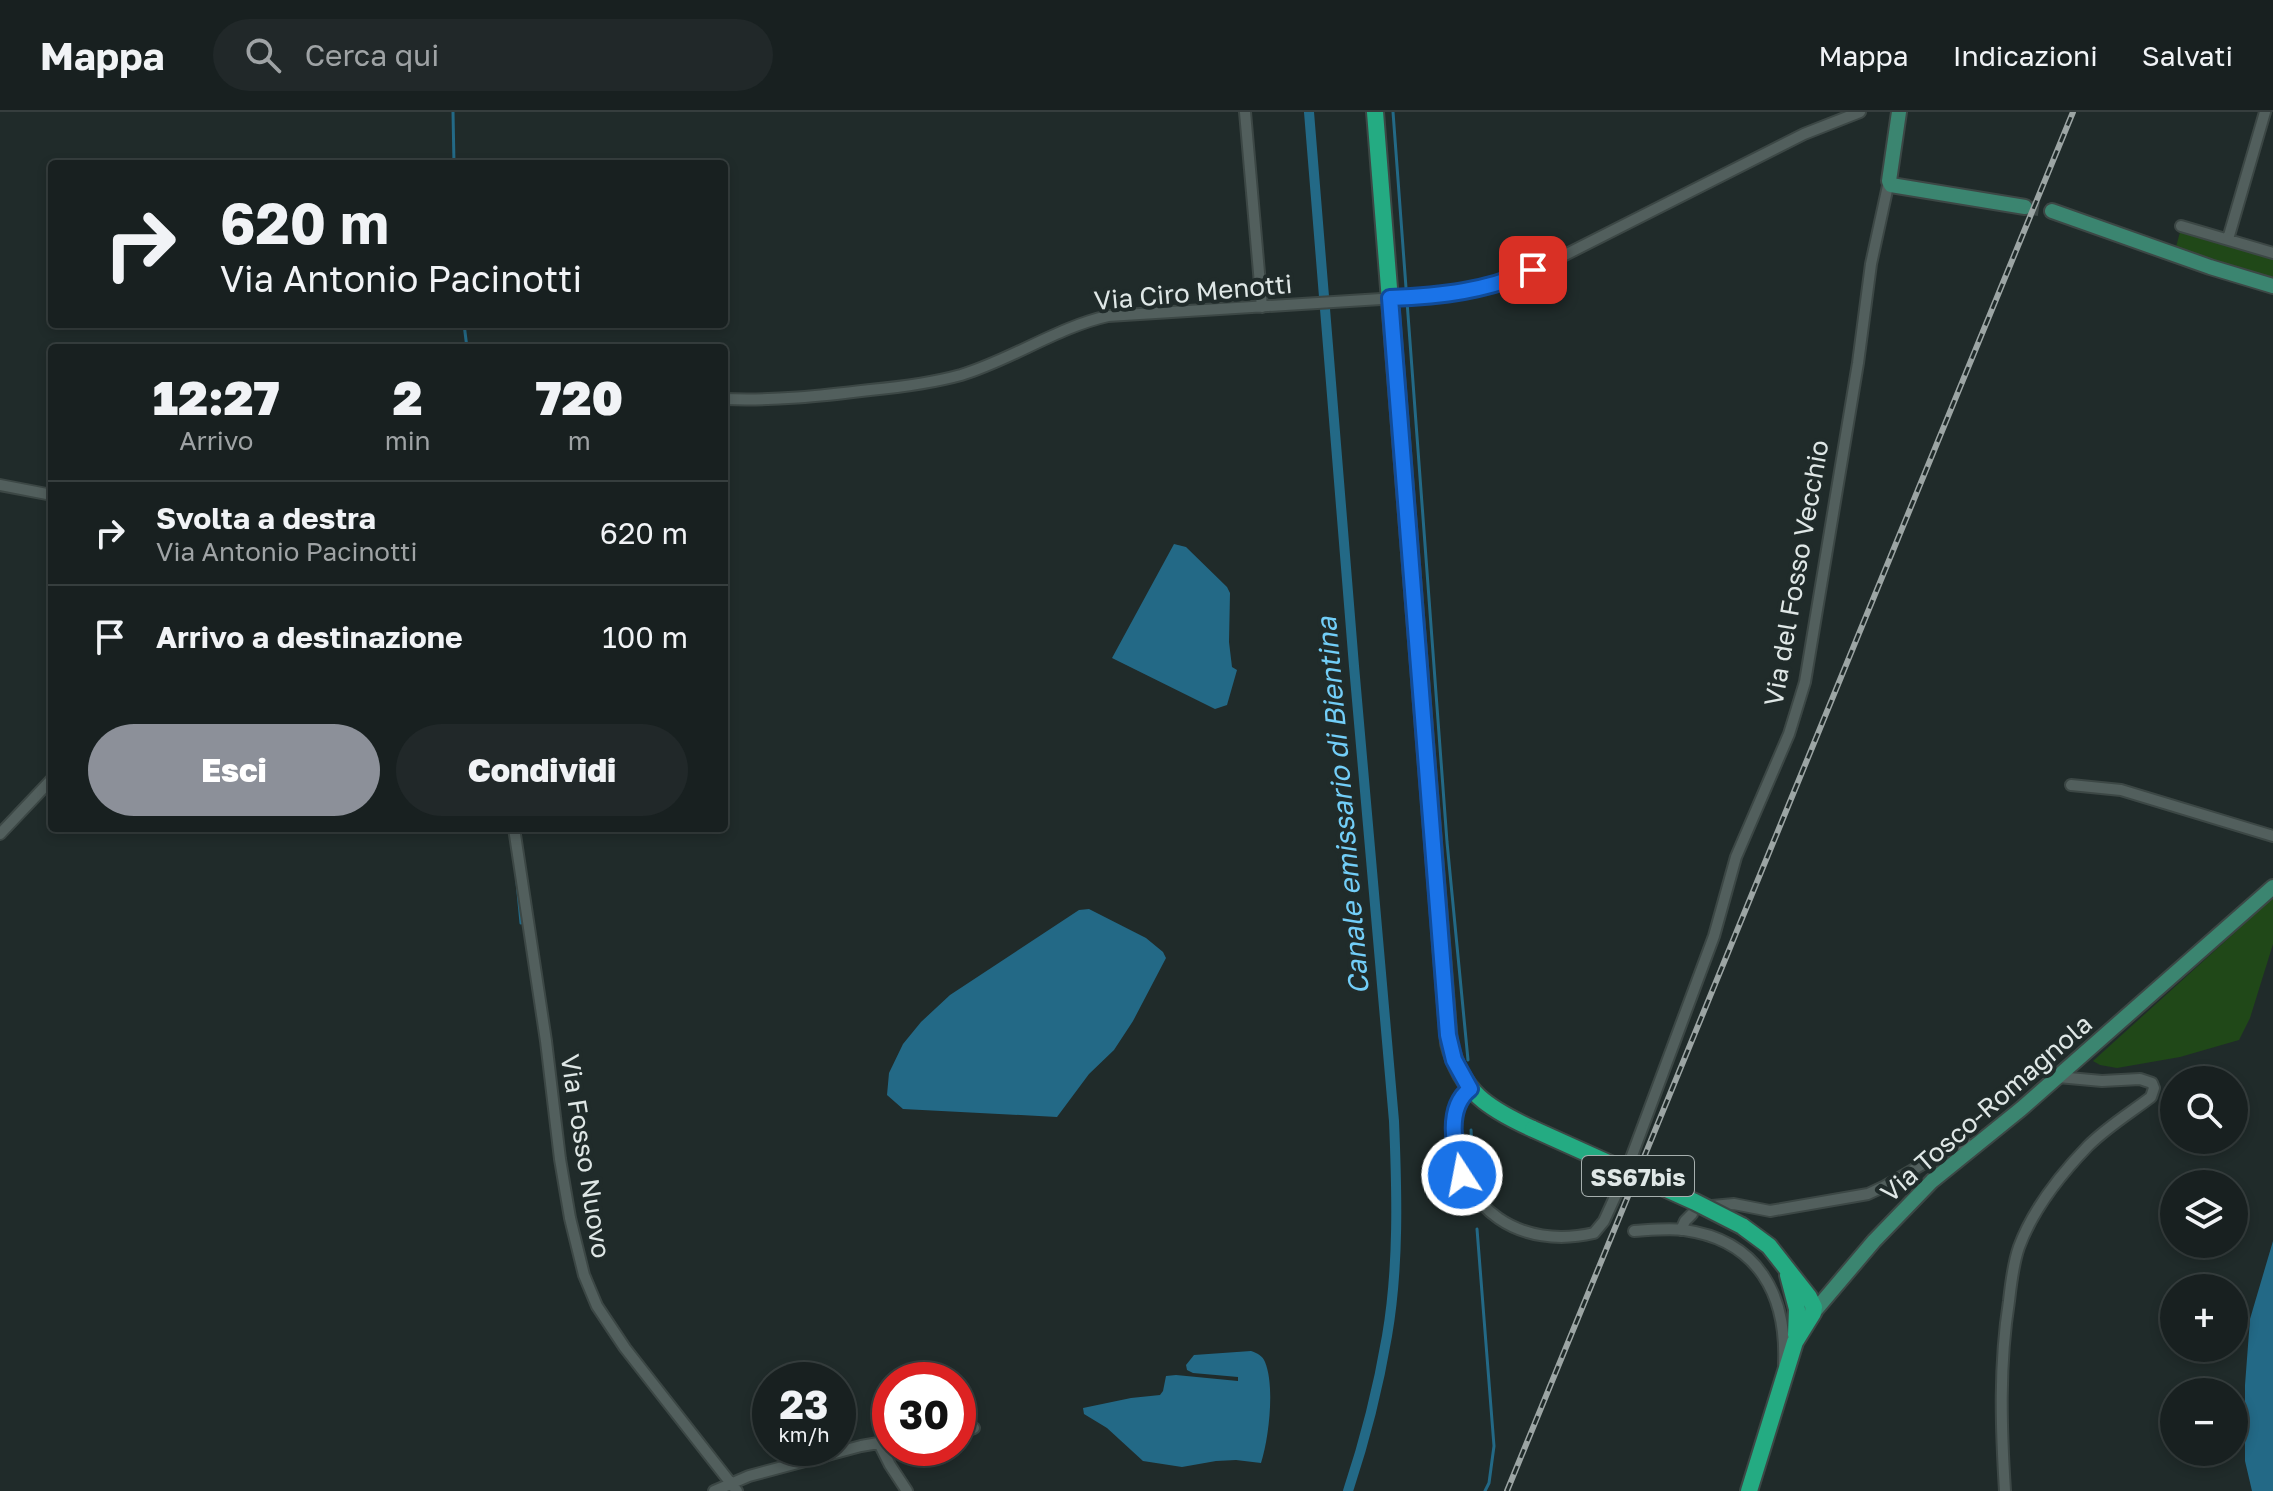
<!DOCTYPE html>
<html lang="it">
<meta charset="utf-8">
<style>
body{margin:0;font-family:"Golos Text",sans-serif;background:#212829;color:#f1f3f6;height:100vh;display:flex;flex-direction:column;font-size:30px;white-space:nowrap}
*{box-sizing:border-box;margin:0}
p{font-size:26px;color:#9fa3a5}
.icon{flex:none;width:44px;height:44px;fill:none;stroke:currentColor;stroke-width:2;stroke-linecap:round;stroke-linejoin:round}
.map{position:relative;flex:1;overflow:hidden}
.panel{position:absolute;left:48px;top:232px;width:680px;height:488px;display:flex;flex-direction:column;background:#182020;border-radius:8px;box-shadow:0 4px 12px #0003,0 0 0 2px #363e3e}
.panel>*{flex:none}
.top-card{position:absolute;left:48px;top:48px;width:680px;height:168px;border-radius:8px;box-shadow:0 4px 12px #0003,0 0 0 2px #363e3e;background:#182020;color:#f1f3f6;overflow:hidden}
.fabs{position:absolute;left:2160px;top:954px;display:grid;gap:16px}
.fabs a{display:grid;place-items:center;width:88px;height:88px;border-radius:50%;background:#182020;box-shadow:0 4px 12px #0003,0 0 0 2px #363e3e;font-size:40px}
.speed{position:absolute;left:752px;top:1250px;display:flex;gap:16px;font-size:40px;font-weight:700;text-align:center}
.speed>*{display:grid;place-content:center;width:104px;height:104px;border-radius:50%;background:#182020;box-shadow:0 4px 12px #0003,0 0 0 2px #363e3e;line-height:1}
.speed small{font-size:20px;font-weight:400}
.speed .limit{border:12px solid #d22;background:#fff;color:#111}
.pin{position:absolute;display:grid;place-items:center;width:68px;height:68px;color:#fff;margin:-34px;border-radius:16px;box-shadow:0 4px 12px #0006}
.me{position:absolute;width:88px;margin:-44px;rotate:349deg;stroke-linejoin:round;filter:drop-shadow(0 0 6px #0008)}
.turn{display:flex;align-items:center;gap:28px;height:168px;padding:0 40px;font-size:36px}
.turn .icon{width:104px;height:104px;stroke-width:2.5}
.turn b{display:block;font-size:56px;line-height:68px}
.eta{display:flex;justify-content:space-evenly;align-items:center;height:136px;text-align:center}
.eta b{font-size:48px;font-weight:800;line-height:56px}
.button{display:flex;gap:16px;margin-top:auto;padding:16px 40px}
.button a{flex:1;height:92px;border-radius:48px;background:#8c9099;color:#fff;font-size:32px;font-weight:800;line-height:92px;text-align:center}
.button a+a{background:#212829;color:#f1f3f6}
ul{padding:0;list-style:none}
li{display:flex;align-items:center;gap:24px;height:104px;padding:0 40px;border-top:2px solid #363e3e}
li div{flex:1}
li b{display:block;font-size:30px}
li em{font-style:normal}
header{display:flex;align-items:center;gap:48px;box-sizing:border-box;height:112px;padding:0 40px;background:#182020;border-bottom:2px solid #363e3e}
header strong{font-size:38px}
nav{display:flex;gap:44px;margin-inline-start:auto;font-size:28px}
.search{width:560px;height:72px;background:#212829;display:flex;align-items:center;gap:20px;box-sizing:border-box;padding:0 28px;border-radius:44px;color:#9fa3a5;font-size:30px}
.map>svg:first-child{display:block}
</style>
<header>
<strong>Mappa</strong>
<div class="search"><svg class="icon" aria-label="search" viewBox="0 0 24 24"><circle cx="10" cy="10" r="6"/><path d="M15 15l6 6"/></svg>Cerca qui</div>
<nav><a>Mappa</a><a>Indicazioni</a><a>Salvati</a></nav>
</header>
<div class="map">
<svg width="2273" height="1379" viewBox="0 0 2273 1379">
<rect width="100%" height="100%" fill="#202b2a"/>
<path fill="#204818" d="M2180,120l93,26v20l-63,-18 -34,-13z
M2273,786v46l-23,74 -11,22 -59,17 -63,11 -17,-3 -7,-4z"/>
<path fill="#236986" d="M1174,432l12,3 41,40 3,6 -1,49 3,25 5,3 -10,35 -12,4 -103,-51z
M1089,797l57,29 17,14 3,6 -33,63 -19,29 -25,24 -32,43 -154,-8 -16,-14 2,-22 14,-29 18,-22 29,-27 129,-85z
M2273,1129v250h-21l-7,-30v-76l5,-66z
M1251,1239c6,2 12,5 14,11 10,24 4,76 -4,101l-25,-3 -20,1 -34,6 -39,-6 -36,-33 -23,-14 -1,-6 48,-10 29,-3 3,-4 3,-15 10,-1 62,6v-4l-45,-4 -6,-3 -1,-5 8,-10z"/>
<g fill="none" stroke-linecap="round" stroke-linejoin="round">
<path stroke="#236986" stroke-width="3" d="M453,0l1,52
M1393,0l54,730 21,218
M464,212l3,24
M516,759l5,52
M1471,1018l3,51
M1477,1117l17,217 -5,37 -4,8"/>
<path stroke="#236986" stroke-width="10" d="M1309,0l45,554 40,455c3,71 5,145 -7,215 -9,53 -22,104 -39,155"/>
<path stroke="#3d4746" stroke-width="14" stroke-dasharray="14 7" stroke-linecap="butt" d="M2025,95l27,4"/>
<defs>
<path id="street" d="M1245,0l17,195
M2181,114l92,27
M2228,127l37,-127
M724,287c50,2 97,-3 146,-9 31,-3 62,-7 91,-15 50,-15 97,-48 147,-59l305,-19 77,-10 61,-25 253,-128 56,-22
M0,373l52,10
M2071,673l50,5 152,46
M514,716l32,213 14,118 10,59 14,57 13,31 28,42 112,143
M0,722l52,-55
M1470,977c-15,11 -16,27 -15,45 4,76 66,116 139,99l10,-12 20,-44
M1630,1049l84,-225 22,-79 53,-123 16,-52 53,-319 13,-99 18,-83
M1712,1094l22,-2 36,7 98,-17 17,-8 69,-40 11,-3 8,5
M1681,1118l4,-9 7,-7
M1634,1119c17,-1 34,-3 50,-1 74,10 103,65 100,134
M958,1321l16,-5
M879,1331l11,22 17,26
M714,1379l35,-15 112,-30 29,-5
M2005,1379c-4,-64 -6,-126 4,-190 2,-18 4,-37 10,-54 14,-38 41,-72 69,-101 19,-19 42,-33 63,-49l3,-9 -2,-5 -12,-4 -38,2 -44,-4"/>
<path id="secondary" d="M1899,0l-10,69 2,4 134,22
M2052,99l158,56 63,19
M1811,1199l2,2 61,-72 58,-60 89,-72 252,-222"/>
<path id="primary" d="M1375,0l74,931c12,49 40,66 84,86
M1742,1114l27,20 40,51 5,10 -1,6 -18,29 -46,149
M1788,1163l9,34 -1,26"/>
</defs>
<use href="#street" stroke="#3c4745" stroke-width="14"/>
<use href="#secondary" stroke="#3c4745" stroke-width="18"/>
<use href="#primary" stroke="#3c4745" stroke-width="20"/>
<use href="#street" stroke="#525f5d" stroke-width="10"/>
<use href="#secondary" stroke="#3b8570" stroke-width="14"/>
<use href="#primary" stroke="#24ab82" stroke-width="16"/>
<defs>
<path id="rail" d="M1507,1379l566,-1379"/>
</defs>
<use href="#rail" stroke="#9ca5a4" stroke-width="6"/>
<use href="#rail" stroke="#202b2a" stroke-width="3" stroke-dasharray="9" stroke-linecap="butt"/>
<defs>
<path id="primary-bridge" d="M1533,1017l162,73 47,24"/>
</defs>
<use href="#primary-bridge" stroke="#3c4745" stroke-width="20" stroke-linecap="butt"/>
<use href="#primary-bridge" stroke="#24ab82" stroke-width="16"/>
</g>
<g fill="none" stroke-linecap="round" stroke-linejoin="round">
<defs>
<path id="route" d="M1462,1063c-8,-26 -17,-67 8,-86l-16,-29 -6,-25 -58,-737c52,-2 96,-7 143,-28"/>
</defs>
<use href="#route" stroke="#114b97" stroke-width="20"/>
<use href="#route" stroke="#1a73e8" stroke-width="14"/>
</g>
<g text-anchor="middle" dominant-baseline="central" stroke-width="8" stroke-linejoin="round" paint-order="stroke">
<rect fill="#202b2a" stroke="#a6afae" stroke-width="2" x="1582" y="1044" width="112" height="40" rx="6"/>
<g font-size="24" font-weight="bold" fill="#dfe7e6">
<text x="1638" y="1064">SS67bis</text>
</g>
<g font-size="26" fill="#dfe7e6" stroke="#202b2a">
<text transform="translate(1193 180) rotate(-5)">Via Ciro Menotti</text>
<text transform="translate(1796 461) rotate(-80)">Via del Fosso Vecchio</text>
<text transform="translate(1986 996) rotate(-41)">Via Tosco-Romagnola</text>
<text transform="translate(586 1044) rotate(81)">Via Fosso Nuovo</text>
</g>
<g font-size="28" font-style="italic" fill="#72cef8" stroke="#202b2a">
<text transform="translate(1342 694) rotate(-95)">Canale emissario di Bientina</text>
</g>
</g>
</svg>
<div class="fabs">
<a><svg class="icon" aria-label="search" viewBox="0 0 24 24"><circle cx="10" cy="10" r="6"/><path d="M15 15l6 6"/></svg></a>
<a><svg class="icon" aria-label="layers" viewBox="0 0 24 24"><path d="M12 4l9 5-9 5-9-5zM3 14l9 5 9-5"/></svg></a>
<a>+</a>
<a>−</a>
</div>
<div class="speed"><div>23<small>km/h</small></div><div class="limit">30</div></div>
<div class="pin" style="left:1533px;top:158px;background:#d93025"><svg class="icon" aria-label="arrive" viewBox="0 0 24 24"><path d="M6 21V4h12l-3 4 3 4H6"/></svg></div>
<svg class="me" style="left:1462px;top:1063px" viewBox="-20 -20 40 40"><circle r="17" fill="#1a73e8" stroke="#fff" stroke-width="3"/><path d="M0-11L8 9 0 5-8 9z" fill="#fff"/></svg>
<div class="top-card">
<div class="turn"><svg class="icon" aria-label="right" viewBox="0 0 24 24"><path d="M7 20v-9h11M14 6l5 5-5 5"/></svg><div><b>620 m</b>Via Antonio Pacinotti</div></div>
</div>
<section class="panel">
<div class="eta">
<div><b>12:27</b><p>Arrivo</p></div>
<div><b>2</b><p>min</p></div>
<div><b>720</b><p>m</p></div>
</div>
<ul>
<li><svg class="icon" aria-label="right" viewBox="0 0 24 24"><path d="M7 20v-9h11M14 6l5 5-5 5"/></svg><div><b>Svolta a destra</b><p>Via Antonio Pacinotti</p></div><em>620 m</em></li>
<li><svg class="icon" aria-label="arrive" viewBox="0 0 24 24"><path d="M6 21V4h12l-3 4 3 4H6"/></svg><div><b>Arrivo a destinazione</b></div><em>100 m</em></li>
</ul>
<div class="button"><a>Esci</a><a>Condividi</a></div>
</section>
</div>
